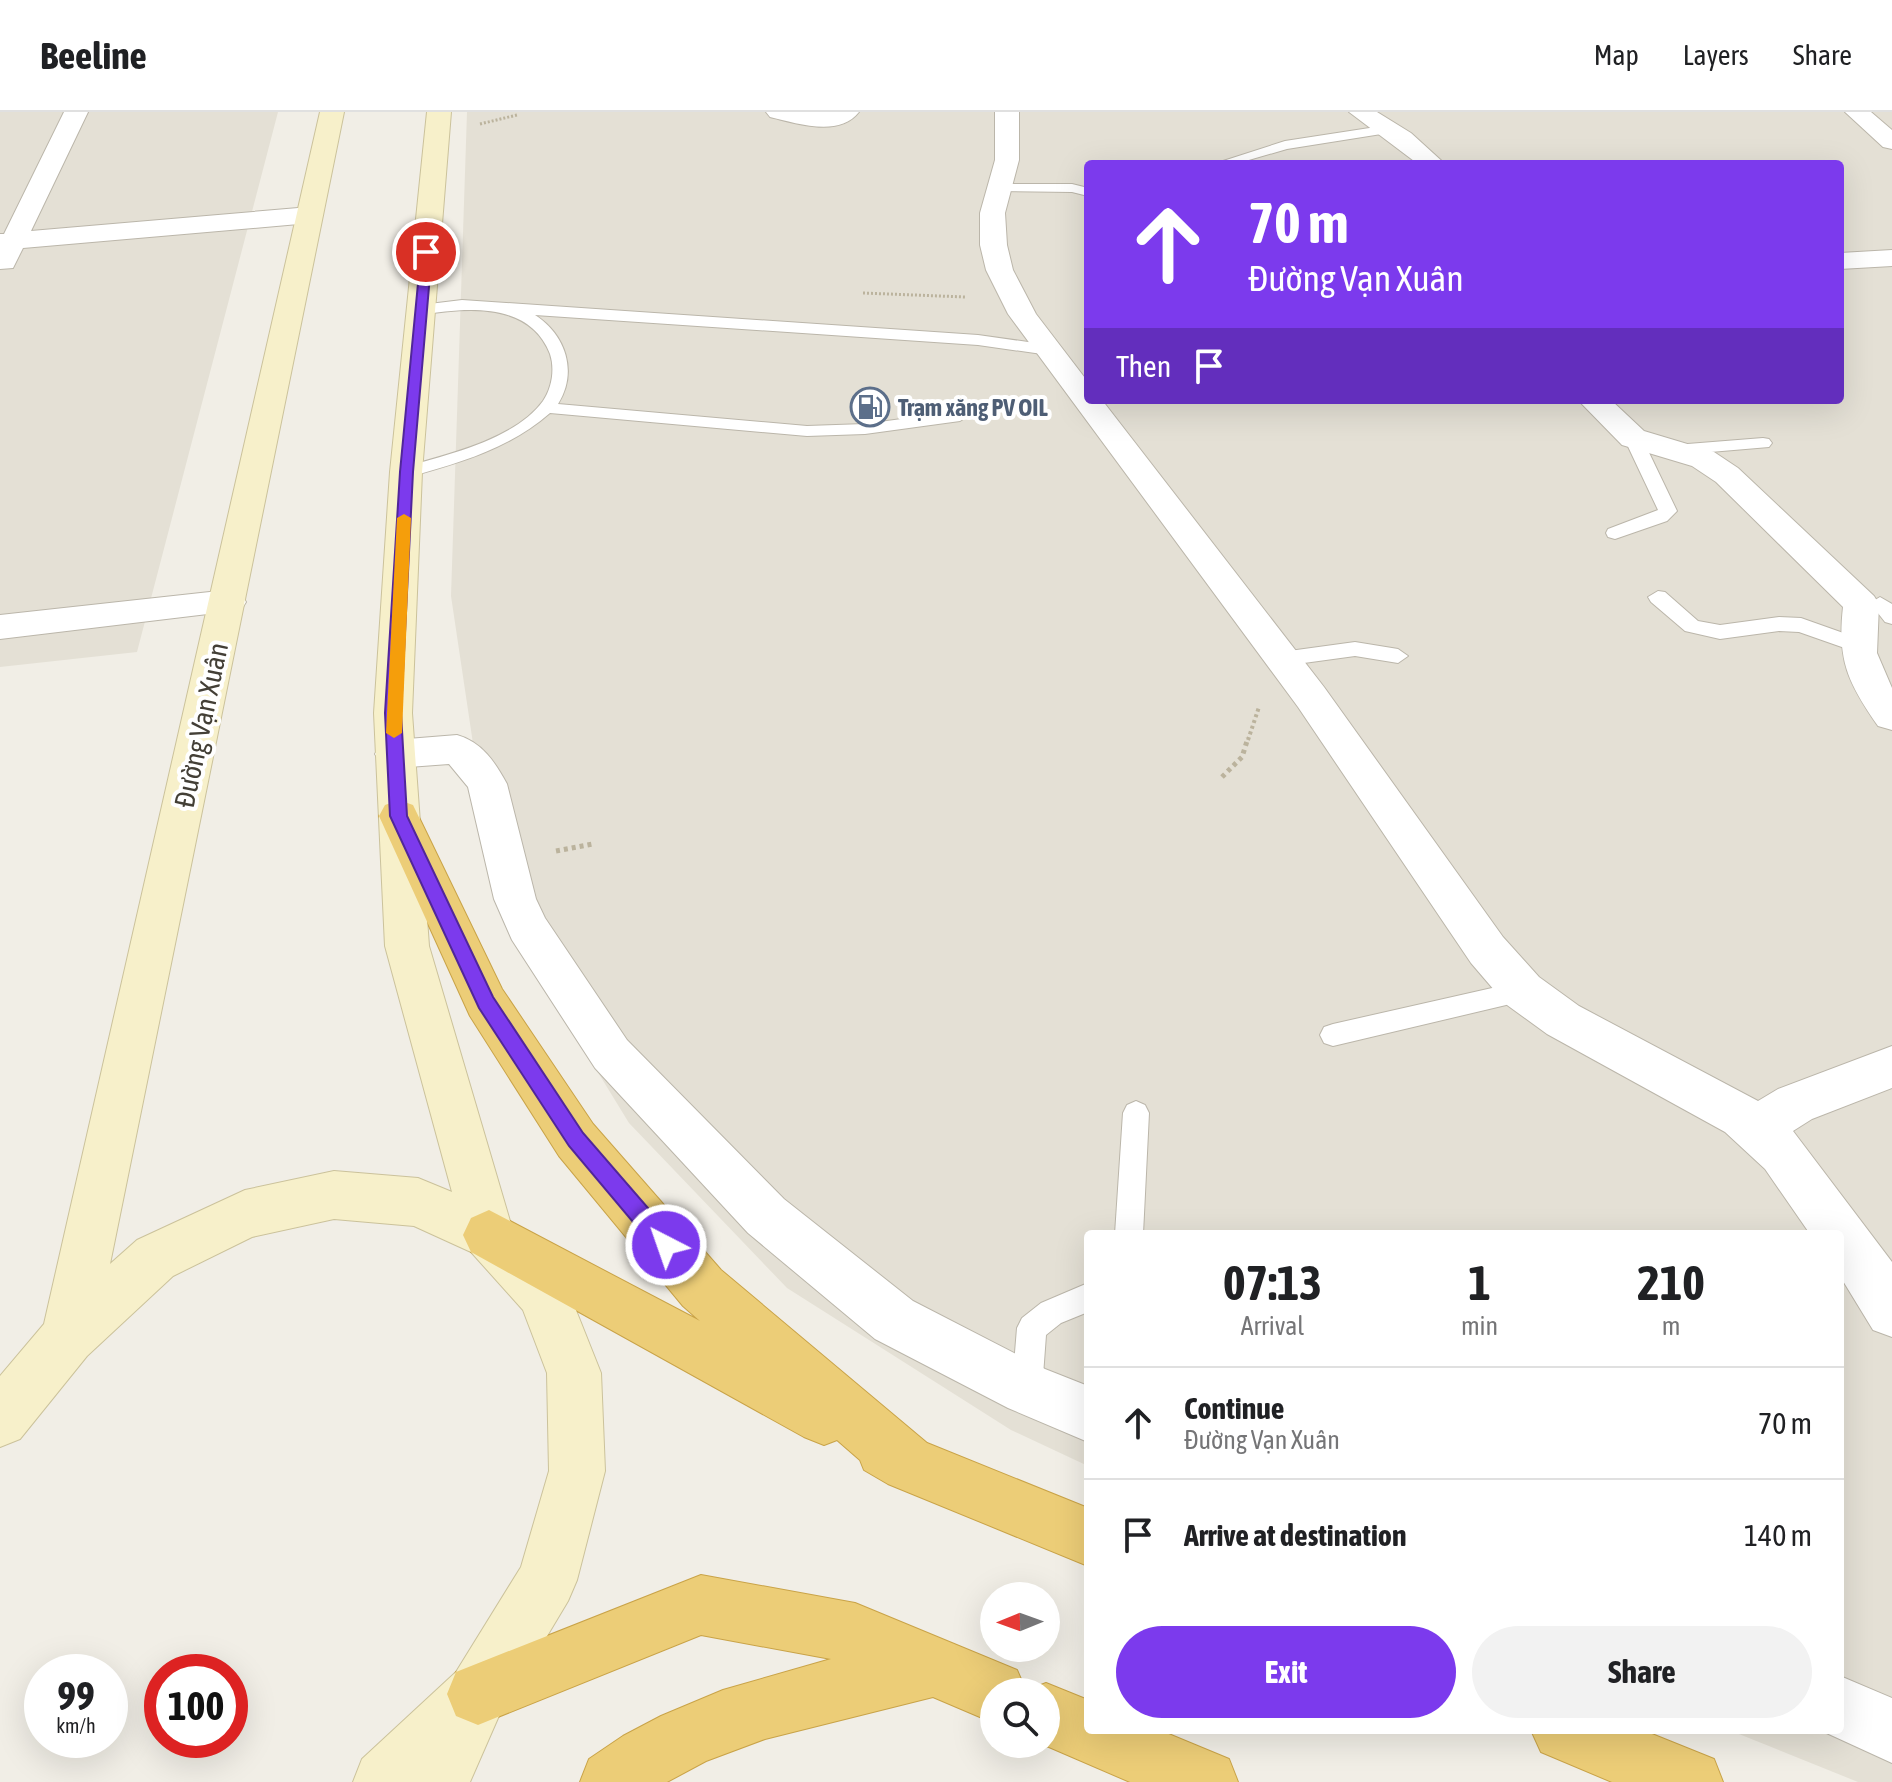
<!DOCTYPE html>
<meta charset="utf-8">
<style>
body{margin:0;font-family:"Asap Condensed",sans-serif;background:#f2f2f2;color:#202124;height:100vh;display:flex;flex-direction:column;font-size:30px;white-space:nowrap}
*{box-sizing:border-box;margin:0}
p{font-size:26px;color:#757577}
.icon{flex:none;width:44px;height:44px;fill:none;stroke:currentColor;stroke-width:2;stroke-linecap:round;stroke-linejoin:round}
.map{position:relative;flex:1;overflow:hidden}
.sheet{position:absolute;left:1084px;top:1118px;width:760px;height:504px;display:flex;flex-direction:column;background:#fff;border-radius:8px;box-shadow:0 8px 32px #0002}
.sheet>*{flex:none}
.hud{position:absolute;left:1084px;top:48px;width:760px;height:244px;border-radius:8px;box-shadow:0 8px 32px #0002;background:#7c3aed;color:#fff;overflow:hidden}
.needle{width:52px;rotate:269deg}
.controls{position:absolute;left:980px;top:1470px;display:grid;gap:16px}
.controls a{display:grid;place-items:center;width:80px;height:80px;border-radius:50%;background:#fff;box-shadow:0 8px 32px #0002;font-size:40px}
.speed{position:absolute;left:24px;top:1542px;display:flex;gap:16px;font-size:40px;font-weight:700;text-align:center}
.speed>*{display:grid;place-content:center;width:104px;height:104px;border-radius:50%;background:#fff;box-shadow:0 8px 32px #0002;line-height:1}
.speed small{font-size:20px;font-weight:400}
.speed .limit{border:12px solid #d22;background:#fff;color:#111}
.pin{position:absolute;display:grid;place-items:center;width:68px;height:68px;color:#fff;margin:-34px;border:4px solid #fff;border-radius:50%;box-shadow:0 2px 8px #0007}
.me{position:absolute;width:88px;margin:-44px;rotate:319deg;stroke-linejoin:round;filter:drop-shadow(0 0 6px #0008)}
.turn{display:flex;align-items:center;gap:28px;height:168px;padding:0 32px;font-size:36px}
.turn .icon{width:104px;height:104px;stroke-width:2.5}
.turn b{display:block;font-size:56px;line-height:68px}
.then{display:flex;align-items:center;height:76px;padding:0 32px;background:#0003;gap:16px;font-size:30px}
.eta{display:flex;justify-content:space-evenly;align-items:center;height:136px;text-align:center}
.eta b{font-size:48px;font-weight:700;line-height:56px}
.action{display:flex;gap:16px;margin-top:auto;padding:16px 32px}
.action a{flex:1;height:92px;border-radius:48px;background:#7c3aed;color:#fff;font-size:32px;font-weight:700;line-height:92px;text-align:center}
.action a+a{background:#f2f2f2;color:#202124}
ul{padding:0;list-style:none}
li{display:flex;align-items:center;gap:24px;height:112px;padding:0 32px;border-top:2px solid #e0e0e0}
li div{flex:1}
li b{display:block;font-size:30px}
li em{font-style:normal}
header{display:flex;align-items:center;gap:48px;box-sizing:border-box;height:112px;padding:0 40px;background:#fff;border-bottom:2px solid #e0e0e0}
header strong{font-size:38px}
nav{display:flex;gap:44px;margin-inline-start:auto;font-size:28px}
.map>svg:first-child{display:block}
</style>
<header>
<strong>Beeline</strong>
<nav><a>Map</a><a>Layers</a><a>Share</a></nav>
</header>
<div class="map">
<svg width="1892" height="1670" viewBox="0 0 1892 1670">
<rect width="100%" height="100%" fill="#f1eee6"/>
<path fill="#e4e0d5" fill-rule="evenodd" d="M0,0h278l-141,540 -137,15z
M467,0h1425v1670h-34l-129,-52h111v-496h-752v232l-77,-36 -224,-142 -158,-165 -95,-155 -59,-211 -24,-161zM1088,52h752v236h-752z"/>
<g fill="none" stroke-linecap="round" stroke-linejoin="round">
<defs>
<path id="service" d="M1389,13l5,1v6l-107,17 -52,15 -15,-2 65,-21z
M998,72h74l16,4v8l-16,-4 -79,-1 -2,-3z
M462,188l516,35 71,10 8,5 -8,5 -71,-10 -443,-30c31,20 43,57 23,89l249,22 58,-2 95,-13 8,5 -8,5 -95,13 -58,2 -257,-23c-40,35 -88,49 -138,63h-12l-3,-4 3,-4c43,-12 115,-28 143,-67 9,-13 12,-32 7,-47 -20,-52 -83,-47 -129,-39l-8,-5 8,-5z
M1633,321l9,5 35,73 -10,10 -52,18 -7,-2 -2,-4 2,-4 50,-19 -34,-72z
M1763,326l6,1 3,4 -3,4 -94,8 -9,-5 9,-5z
M1658,479l7,1 33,29 22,4 59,-8 22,1 62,22 3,5 -10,7 -57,-20 -20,-1 -59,8 -35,-8 -34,-29 -3,-5z
M1880,485l12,7v20l-7,-2 -15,-19z
M1355,530l43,7 10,7 -10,7 -43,-7 -73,10 -10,-7 10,-7z
M1523,869l9,3 3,7 -3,7 -9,3 -190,45 -9,-3 -4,-8 4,-8 9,-3z
M1136,989l9,4 4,8 -6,121h-28l8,-121 4,-8z
M1088,1171v29l-27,11 -15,12 -4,54 -4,11 -11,4 -11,-4 -4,-11 5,-61 5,-10 19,-15z"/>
<path id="minor" d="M64,0h24l-57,119 279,-24 9,3 4,5 -4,5 -9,3 -287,25 -10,20 -13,1v-35h4z
M766,0h93c-20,26 -63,11 -89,5z
M995,0h24v48l-14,53 2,32 6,25 23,44 52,68v18h14l222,287 179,250 36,40 40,29 179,95 20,-12 114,-43v42l-80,31 -19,12 99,131v75l-19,-7 -33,-54v-42h-30l-45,-65 -40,-37 -178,-98 -40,-29 -36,-42 -173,-256 -290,-393 -22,-44 -6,-25v-32l15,-53z
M1349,0h28l34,21 34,31h-27z
M1845,0h26l21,18v19l-9,-2z
M1892,138v16l-52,3v-16z
M1578,288h33l33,31 70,21 24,16 136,128 5,8 -2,49 15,35v42l-14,-4c-30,-43 -41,-66 -35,-119l-127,-125 -24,-16 -70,-21z
M457,623c25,7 38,27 50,49l29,115 9,19 82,122 157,159 129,102 132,68 43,17v56l-80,-34 -133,-69 -127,-106 -153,-165 -83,-128 -18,-41 -26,-112 -19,-23 -54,4 -14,-4 -6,-10 6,-10 14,-4z
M1840,1564l52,22v65l-72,-33h20z"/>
<path id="tertiary" d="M228,478l13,4 5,8 -5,8 -241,29v-24z"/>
<path id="secondary" d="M320,0h24l-234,1152 27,-24 108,-50 89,-19 84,7 34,14 -67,-246 -11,-233 16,-241 37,-360h24l-29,360 -10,241 17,233 81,275 52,54 39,98 4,98 -28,109 -9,21 -70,117 -28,64h-117l9,-23 94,-87 65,-105 28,-96 -2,-98 -24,-63 -52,-58 -57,-26 -80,-7 -82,18 -79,39 -86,80 -67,83 -20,8v-71l44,-52z"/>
<path id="motorway" d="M399,688l14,5 89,184 91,135 128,146 206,173 161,65v58l-200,-82 -24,-14 -4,-10 -23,-20 -13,5 -20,-8 -333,-185 -8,-17 8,-17 18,-8 211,111 -17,-15 -124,-150 -89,-140 -91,-200 6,-11z
M701,1463l154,28 162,67 9,21 20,-8 42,17v30h71l70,29 9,23h-108l-88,-38h4v-52h-52v31l-61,-26 -168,42 -59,22 -39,21h-87l9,-23 34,-23 38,-20 62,-26 108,-31 -130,-24 -223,90 -22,-9 -9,-22 9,-22z
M1531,1618h111l72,29 9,23h-111l-71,-30z"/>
</defs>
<use href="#service" stroke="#bbb6aa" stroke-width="2"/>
<use href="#minor" stroke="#bbb6aa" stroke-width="2"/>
<use href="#tertiary" stroke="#bbb6aa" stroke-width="2"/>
<use href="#secondary" stroke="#cbc29b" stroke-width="2"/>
<use href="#motorway" stroke="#c9a348" stroke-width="2"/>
<path stroke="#bbb39d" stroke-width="3" stroke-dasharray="2 2" stroke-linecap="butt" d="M480,12l37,-9
M863,181l102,4"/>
<path stroke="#bbb39d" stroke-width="4" stroke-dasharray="3 3" stroke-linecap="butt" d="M1248,628l11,-33"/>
<path stroke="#bbb39d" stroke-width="5" stroke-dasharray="4 4" stroke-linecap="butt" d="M1222,665l20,-20 6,-19
M556,739l37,-7"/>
<use href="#service" fill="#fff" fill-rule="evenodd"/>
<use href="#minor" fill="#fff" fill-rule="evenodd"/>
<use href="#tertiary" fill="#fff" fill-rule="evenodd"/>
<use href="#secondary" fill="#f7f0ca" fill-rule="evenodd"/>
<use href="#motorway" fill="#eccd77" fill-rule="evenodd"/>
</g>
<path fill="#7c3aed" stroke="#51269a" stroke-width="2" d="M426,136l6,4 -19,220 -12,241 6,103 86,181 90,136 91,105 3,7 -3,8 -8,3 -7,-3 -90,-107 -90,-138 -89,-192 -5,-103 15,-241 21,-220z"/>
<path fill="#f59e0b" d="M404,402l7,4 -9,215 -8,5 -8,-5 11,-215z"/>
<defs>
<symbol id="fuel-ring" viewBox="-11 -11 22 22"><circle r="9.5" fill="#fff" stroke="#5c6f8a" stroke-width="1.5"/><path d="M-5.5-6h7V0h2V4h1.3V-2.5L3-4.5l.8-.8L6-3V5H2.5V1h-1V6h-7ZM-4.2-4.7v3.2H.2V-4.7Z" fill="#5c6f8a"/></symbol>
</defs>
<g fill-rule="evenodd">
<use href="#fuel-ring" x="848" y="273" width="44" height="44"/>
</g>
<g text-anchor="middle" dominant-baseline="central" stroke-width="8" stroke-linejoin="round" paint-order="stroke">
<g font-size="24" font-weight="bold" fill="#4e5e75" stroke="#fff" text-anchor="start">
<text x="898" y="295">Trạm xăng PV OIL</text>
</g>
<g font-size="28" fill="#433f36" stroke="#fff">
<text transform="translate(201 613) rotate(-78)">Đường Vạn Xuân</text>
</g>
</g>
</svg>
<div class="controls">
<a><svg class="needle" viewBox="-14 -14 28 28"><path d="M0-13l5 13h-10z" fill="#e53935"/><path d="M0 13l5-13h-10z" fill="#757577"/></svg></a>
<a><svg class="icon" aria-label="search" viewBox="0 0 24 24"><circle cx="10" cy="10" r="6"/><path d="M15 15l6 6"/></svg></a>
</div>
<div class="speed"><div>99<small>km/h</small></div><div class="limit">100</div></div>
<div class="pin" style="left:426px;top:140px;background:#d93025"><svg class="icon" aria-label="arrive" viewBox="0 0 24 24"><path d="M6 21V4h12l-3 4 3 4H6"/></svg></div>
<svg class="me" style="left:666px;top:1133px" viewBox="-20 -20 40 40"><circle r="17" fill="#7c3aed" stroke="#fff" stroke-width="3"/><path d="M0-11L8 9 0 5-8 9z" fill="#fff"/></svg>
<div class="hud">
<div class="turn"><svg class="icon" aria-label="ahead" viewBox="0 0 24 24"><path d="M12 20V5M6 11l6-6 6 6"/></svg><div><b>70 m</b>Đường Vạn Xuân</div></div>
<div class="then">Then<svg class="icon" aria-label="arrive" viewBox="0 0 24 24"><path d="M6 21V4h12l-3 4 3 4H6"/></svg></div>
</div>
<section class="sheet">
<div class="eta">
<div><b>07:13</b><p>Arrival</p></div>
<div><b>1</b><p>min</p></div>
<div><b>210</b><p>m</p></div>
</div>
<ul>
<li><svg class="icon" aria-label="ahead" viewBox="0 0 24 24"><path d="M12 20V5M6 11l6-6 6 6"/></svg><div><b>Continue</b><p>Đường Vạn Xuân</p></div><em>70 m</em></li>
<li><svg class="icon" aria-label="arrive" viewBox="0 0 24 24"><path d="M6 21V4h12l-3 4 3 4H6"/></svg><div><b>Arrive at destination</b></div><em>140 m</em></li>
</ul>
<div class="action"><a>Exit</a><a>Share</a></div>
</section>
</div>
